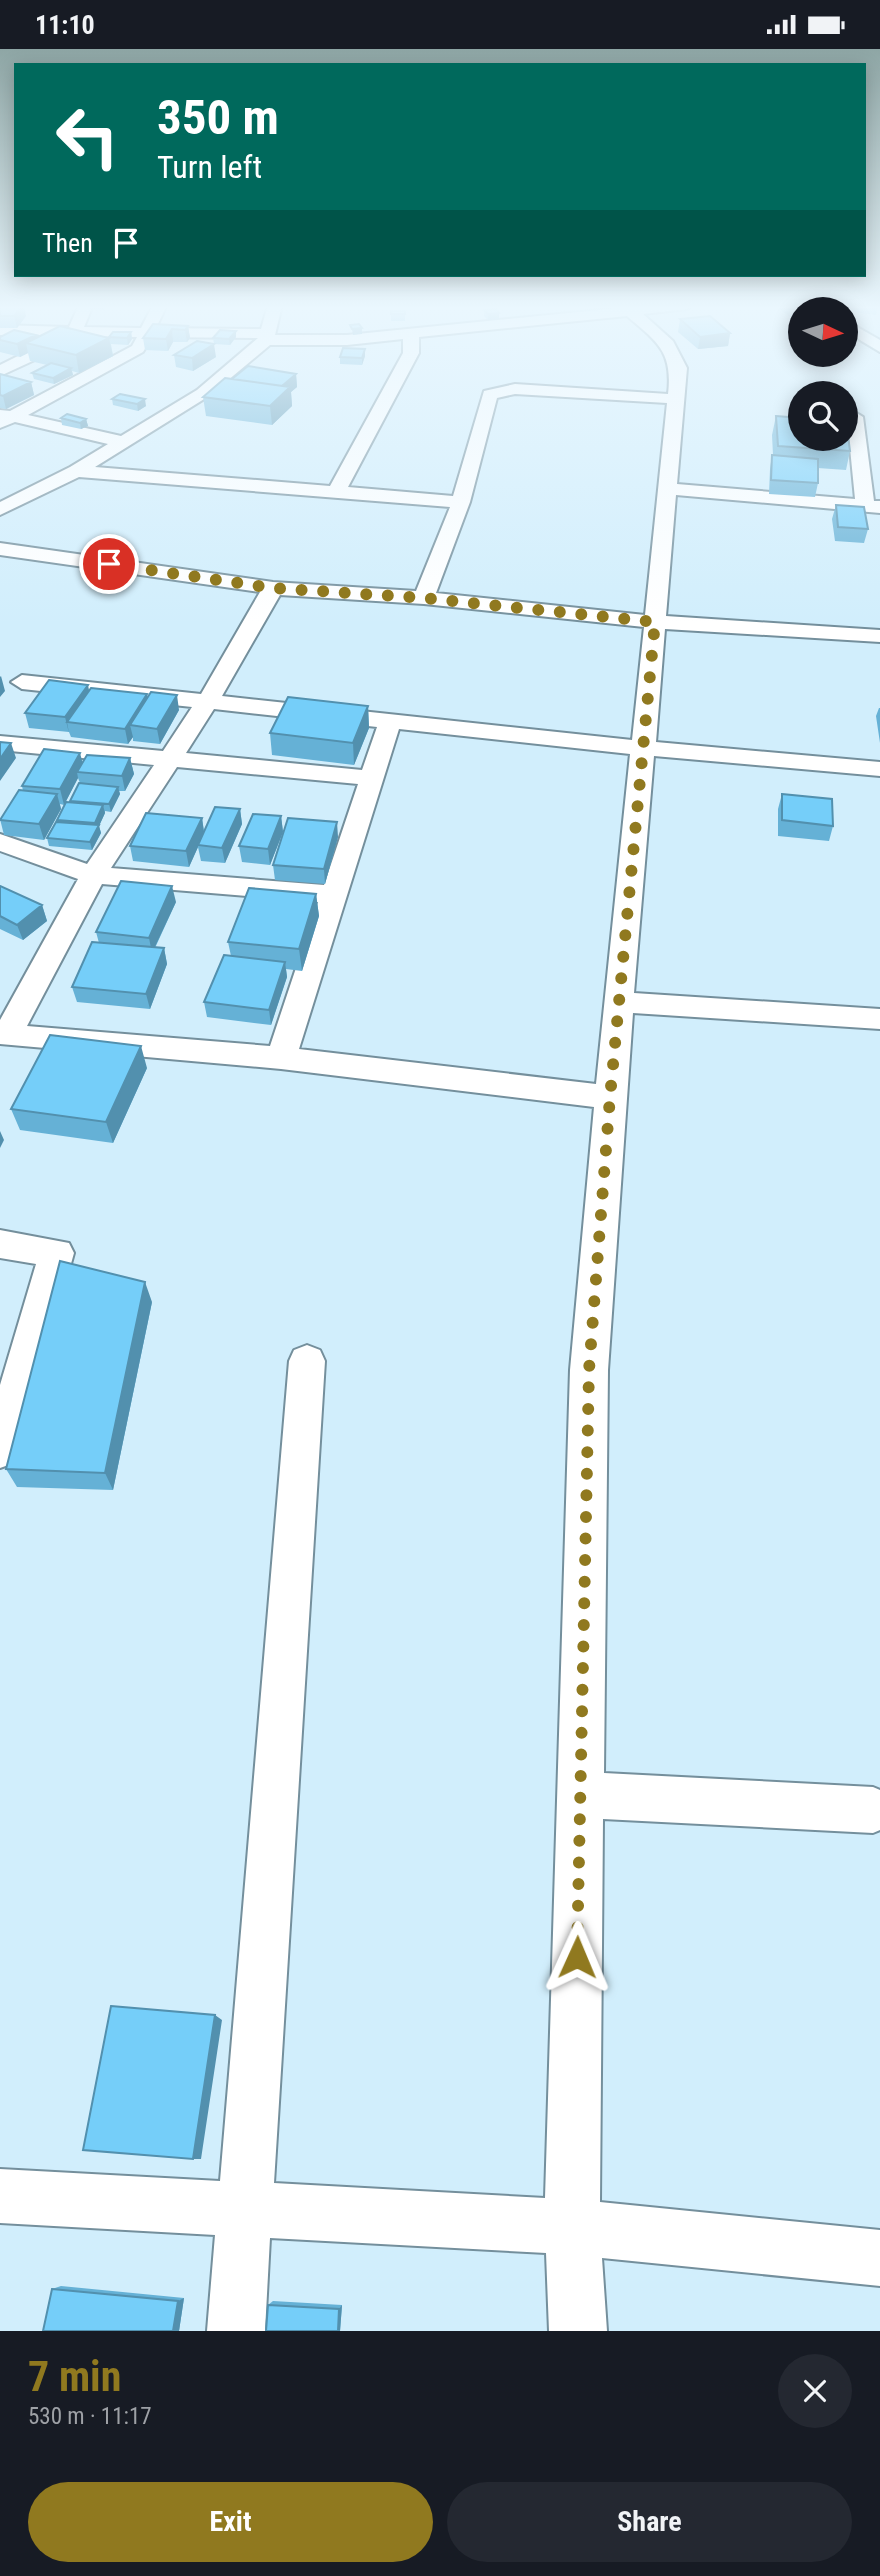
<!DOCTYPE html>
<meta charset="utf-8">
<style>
body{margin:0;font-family:"Roboto Condensed",sans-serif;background:#242831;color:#f1f3f6;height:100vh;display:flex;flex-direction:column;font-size:26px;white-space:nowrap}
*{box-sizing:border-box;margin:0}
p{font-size:23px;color:#9ea1a6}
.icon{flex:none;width:38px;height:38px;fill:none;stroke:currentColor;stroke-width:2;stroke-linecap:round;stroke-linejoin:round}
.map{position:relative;height:2282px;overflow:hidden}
.details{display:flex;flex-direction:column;background:#171b24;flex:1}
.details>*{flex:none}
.hud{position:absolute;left:14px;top:14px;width:852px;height:214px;border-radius:0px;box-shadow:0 4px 18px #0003;background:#00695c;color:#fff;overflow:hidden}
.needle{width:46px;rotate:94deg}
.fabs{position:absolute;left:788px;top:248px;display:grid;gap:14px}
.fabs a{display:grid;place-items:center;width:70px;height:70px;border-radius:50%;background:#171b24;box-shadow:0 4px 18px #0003;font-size:35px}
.pin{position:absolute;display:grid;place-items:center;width:60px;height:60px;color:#fff;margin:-30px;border:4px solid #fff;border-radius:50%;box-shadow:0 2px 7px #0007}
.me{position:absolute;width:77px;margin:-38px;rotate:1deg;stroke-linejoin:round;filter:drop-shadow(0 0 5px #0008)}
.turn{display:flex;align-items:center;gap:24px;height:147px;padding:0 28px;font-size:32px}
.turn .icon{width:91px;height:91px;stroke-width:2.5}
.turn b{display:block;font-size:49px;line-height:60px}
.then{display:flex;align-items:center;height:66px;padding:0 28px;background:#0003;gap:14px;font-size:26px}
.round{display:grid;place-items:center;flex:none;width:74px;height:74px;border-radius:37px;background:#242831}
.head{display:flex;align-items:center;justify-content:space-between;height:119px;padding:0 28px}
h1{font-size:42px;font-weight:700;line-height:52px;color:#90791f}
.button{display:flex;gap:14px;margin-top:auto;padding:14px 28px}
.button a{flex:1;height:80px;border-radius:42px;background:#90791f;color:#fff;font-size:28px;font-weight:700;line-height:80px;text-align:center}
.button a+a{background:#242831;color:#f1f3f6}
.status{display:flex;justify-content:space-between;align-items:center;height:49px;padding:0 35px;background:#171b24;direction:ltr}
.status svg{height:19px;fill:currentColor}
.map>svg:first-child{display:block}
</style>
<div class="status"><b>11:10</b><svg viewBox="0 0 49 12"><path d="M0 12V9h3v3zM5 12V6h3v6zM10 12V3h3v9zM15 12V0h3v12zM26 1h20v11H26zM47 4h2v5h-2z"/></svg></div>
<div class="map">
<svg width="880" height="2282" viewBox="0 0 880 2282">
<rect width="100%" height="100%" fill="#d1eefc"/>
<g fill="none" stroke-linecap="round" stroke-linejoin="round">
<defs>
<path id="minor" d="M79,256h14l-9,22 57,1 12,-23h14l-11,23 105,1 7,-24h14l-7,30h72l272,-27 -2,-3h77l-7,4 -44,5 30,27 14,27 -10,116 178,15 -8,-82 8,-5 8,5 11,84h6v12l-204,-18 -10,121 214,14v12l-215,-13 -9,113 224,20v14l-226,-20 -20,237 246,16v20l-247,-16 -25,357 -4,403 269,14 7,3v40l-7,3 -270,-14 -3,383 280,28v56l-278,-28 5,73h-58l-3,-78 -276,-15 -5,93h-58l8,-96 -215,-12v-54l220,12 69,-820 5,-11 13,-5 13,5 5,11 -51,822 271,15 25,-828 24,-263 -313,-38 -281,-25v-24l78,-141 -78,-28v-17l87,30 67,-99 -154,-15v-14l163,15 29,-44 -170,-18 -11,-7 11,-7 179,19 59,-102 -260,-37v-12l273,39 143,9 34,-84 -371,-30 -79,38v-13l70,-35 38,-23 -93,-22 -15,6v-18l10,1 122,-65 5,-9 -59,-1 -15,11 -63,29v-11l60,-30h-60v-10l69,2zM627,267c30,26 46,35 41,78l-153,-10 -31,7 -31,105 -105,-9 71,-134v-16zM152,288l106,1 -61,52 -76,46 -93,-21 115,-63zM403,290v14l-73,133 -235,-19 114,-71 61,-51h77zM515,345l152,9 -22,212 -209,-22 34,-91 27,-104zM280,546l144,9 220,23 -12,113 -410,-44zM214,660l163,18 -15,43 -176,-17zM399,680l231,25 -34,330 -297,-35zM177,718l181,17 -34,101 -213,-17zM102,835l216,18 -48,144 -243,-20z
M810,256h17l5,5h-18z
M845,271l35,20v12l-35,-21z
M0,1181l69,13 5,10 -55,197 -5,13 -14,5v-83l36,-121 -36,-6z"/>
</defs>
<use href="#minor" stroke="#748f9c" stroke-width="4"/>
<use href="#minor" fill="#fff" fill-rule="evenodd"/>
</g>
<path fill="#65b1d6" d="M0,256l26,11 -9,12h-17z
M89,256h19l-4,5 -15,-1z
M774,256h47l-2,5 -29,7z
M839,256h39l-2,10 -30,-4z
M484,261l15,9 -11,1 -4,-4z
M405,262v10h-14v-7z
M680,270l50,14 -2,13 -30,3 -20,-17z
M153,275l35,2 2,12 -3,4h-14l-5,9 -23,-1 -2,-12z
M131,283l1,7 -4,6 -17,-1 2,12 -34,17 -7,-2 1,4 -19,9 -20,-5 -2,-6 15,-8 -17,-4 -2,-8 -8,4 -20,-5v-15l36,-2v3h73z
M236,288l-6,8 -16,-1 -1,-6z
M174,306l42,2 -23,14 -17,-4z
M365,307l-3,9 -22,-1v-7z
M0,325l31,8 3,13 -28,14 -6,-1z
M296,325l1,13 -6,5 1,14 -20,19 -66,-9 -3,-19 29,-18z
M112,350l34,7 -8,5 -25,-6z
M776,367l74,35 -4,19 -28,-2v15l-3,14 -46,-3 1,-25 2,-14h1l-1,-20z
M61,369l25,1 2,7 -7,3 -19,-4z
M836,456l32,24 -4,14 -29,-2 -3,-22z
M89,641l59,7 31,13 -19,34 -27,-3v-4l-5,7 -57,-7 -2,-5 -40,-4 -4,-15z
M368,657l1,22 -15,37 -82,-10 -2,-22z
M879,659h1v35l-4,-27z
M130,709l4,16 -9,17h-6l1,3 -9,18 -6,-1v2l-6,13 2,7 -9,17 -43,-4 -2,-8 10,-16v-2l13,-17v-2l10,-18 -2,-5 -14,27 -4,-1 1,5 -17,31 -40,-5 -4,-16 23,-28 -1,-5 61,-24z
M782,745l51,32 -4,15 -51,-5v-27z
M240,760l2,15 -17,39 -24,-2 -3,-14 -9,20 -56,-6 -3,-15 72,-28 2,13z
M281,767l2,16 -13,33 -28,-3 -3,-16z
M338,788l-13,47 -50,-4 -2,-15z
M0,837l42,19 5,16 -24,19 -23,-11z
M316,845l3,22 -17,55 -16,-2 1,8 -16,48 -64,-8 -3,-15 27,-46 -3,-14z
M176,853l-21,46h9l3,16 -17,45 -73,-7 -5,-15 27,-44 -3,-11z
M147,1019l-34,75 -93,-13 -9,-21z
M152,1253l-39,188 -96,-3 -11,-18z
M61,2237l123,12 -5,33h-136l9,-42z
M273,2252l69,4 -2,26 -72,-26z"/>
<path fill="#5290ae" d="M23,256h1l2,11 -9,12 -3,-12z
M792,256h29l-2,5h-19v6l-10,1z
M499,264v6l-11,1v-6z
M188,277l2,12 -3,4 -2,-12z
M362,279v6l-9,1 -1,-6z
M172,280l1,13 -5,9 -2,-12z
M236,282v6l-6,8 -1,-6z
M131,283l1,7 -4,6 -1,-7z
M730,284l-2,13 -30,3 2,-12z
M36,286l2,11 -12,-3 2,10 -8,4 -3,-13z
M109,289l4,18 -34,17 -3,-18z
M214,295l2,13 -23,14 -1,-13z
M365,300v7l-3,9v-7z
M71,319l2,7 -19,9 -1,-6z
M296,325l1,13 -6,5 1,14 -20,19 -2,-19 10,-19z
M31,333l3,13 -28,14 -3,-13z
M145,350l1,7 -8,5 -1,-7z
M86,370l2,7 -7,3 -1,-6z
M1,627l4,15 -5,6v-20z
M88,636l3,15 -24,22 2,11 -4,-16z
M147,645l3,15 -20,16 3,12 -5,7 -3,-15z
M177,646l2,15 -19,34 -3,-15z
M368,657l1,22 -15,37 -1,-22z
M11,694l5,15 -16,23v-22z
M80,704l4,15 -7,4 1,6 -14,27 -4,-16z
M130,709l4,16 -9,17 -3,-15z
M118,738l2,7 -9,18 -2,-8z
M57,745l4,15 -17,31 -5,-16z
M103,756l2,8 -6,13 2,7 -9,17 -2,-8 7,-12 -2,-7z
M240,760l2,15 -17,39 -3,-15z
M281,767l2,16 -13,33 -2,-16z
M202,769l2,15 -6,12v2l-9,20 -3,-16z
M337,773l1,15 -13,47 -1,-15z
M172,837l4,16 -24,51 -3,-15z
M316,845l3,22 -17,55 -3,-22z
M42,856l5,16 -24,19 -6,-15z
M164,899l3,16 -17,45 -4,-15z
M285,913l2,15 -16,48 -2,-15z
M141,997l6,22 -34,75 -7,-21z
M0,1082l4,9 -4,8z
M145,1233l7,20 -39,188 -8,-17z
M215,1966l7,5 -21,139h-8z
M184,2249l-5,33h-6l5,-30z
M342,2256l-2,26h-2l1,-22z"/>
<path fill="#75cef9" stroke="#5290ae" stroke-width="2" d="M0,256h23l-9,11h-14z
M496,260l3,4 -11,1 -4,-4z
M391,262h14v3h-14z
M710,267l20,17 -30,4 -20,-18z
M153,275l35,2 -3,4 -13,-1 -6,10 -23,-1z
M359,275l3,4 -10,1 -2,-4z
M60,277l49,12 -33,17 -50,-12z
M14,281l22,5 -19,9 -17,-4v-3z
M220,281l16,1 -7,8 -16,-1z
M113,283h18l-4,6 -18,-1z
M197,292l17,3 -22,14 -18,-3z
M343,299l22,1 -3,9 -22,-1z
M51,314l20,5 -18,10 -21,-5z
M248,317l48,8 -14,12 -50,-7z
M0,325l31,8 -28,14 -3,-1z
M225,329l65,9 -20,19 -67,-9z
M120,345l25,5 -8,5 -25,-5z
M67,365l19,5 -6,4 -19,-5z
M776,367l24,2v21h45l1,-19 4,31 -72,-5z
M772,406l46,4v24l-47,-3z
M836,456l28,2 4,22 -30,-2z
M49,631l39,5 -23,32 -40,-4z
M91,639l56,6 -22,35 -58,-7z
M151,643l26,3 -20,34 -27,-4z
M288,648l80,9 -15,37 -83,-10z
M0,693l11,1 -11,16z
M44,700l36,4 -20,36 -38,-3z
M87,706l43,3 -8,18 -45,-4z
M79,734l39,4 -9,17 -39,-3z
M19,741l38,4 -18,30 -39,-4z
M782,745l50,5 1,27 -51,-6z
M66,753l37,3 -8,18 -38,-3z
M215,758l25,2 -18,39 -24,-3z
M146,764l56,5 -16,33 -56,-5z
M253,765l28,2 -13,33 -29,-3z
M288,769l49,4 -13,47 -51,-4z
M56,773l43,3 -9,17 -43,-4z
M121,832l51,5 -23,52 -53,-6z
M0,837l42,19 -25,20 -17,-9z
M249,839l67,6 -17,55 -71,-7z
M92,893l72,6 -18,46 -74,-7z
M224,906l61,7 -16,48 -65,-8z
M50,986l91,11 -35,76 -95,-13z
M60,1212l85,21 -40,191 -99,-4z
M111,1957l104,9 -22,144 -110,-9z
M52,2240l126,12 -5,30h-130z
M268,2256l71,4 -1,22h-72z"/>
<linearGradient id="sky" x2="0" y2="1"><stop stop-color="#8ea6a5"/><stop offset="0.45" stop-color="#eaf7fe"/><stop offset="1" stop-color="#eaf7fe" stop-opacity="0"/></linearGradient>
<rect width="880" height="575" fill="url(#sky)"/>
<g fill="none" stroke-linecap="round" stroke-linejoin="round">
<path stroke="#90791f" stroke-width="12" stroke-dasharray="0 21.6" d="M109,515l164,24 151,10 231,24 -45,475 -21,273 -12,587"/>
</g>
</svg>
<div class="fabs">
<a><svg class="needle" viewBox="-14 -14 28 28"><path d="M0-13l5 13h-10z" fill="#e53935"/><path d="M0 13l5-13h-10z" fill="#9ea1a6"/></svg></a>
<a><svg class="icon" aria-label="search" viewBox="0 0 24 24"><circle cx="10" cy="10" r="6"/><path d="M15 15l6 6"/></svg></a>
</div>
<div class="pin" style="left:109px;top:515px;background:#d93025"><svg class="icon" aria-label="arrive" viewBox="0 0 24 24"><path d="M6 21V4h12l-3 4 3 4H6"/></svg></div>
<svg class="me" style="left:577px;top:1908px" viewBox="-20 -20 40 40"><path d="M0-17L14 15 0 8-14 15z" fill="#90791f" stroke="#fff" stroke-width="4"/></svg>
<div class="hud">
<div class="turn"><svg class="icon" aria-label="left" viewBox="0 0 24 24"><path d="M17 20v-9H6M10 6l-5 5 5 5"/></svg><div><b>350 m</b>Turn left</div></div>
<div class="then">Then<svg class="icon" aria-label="arrive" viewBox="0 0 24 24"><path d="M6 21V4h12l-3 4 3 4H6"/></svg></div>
</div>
</div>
<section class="details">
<div class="head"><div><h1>7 min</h1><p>530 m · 11:17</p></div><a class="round"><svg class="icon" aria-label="close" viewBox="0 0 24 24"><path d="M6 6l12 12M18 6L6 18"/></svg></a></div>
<div class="button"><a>Exit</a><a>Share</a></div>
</section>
